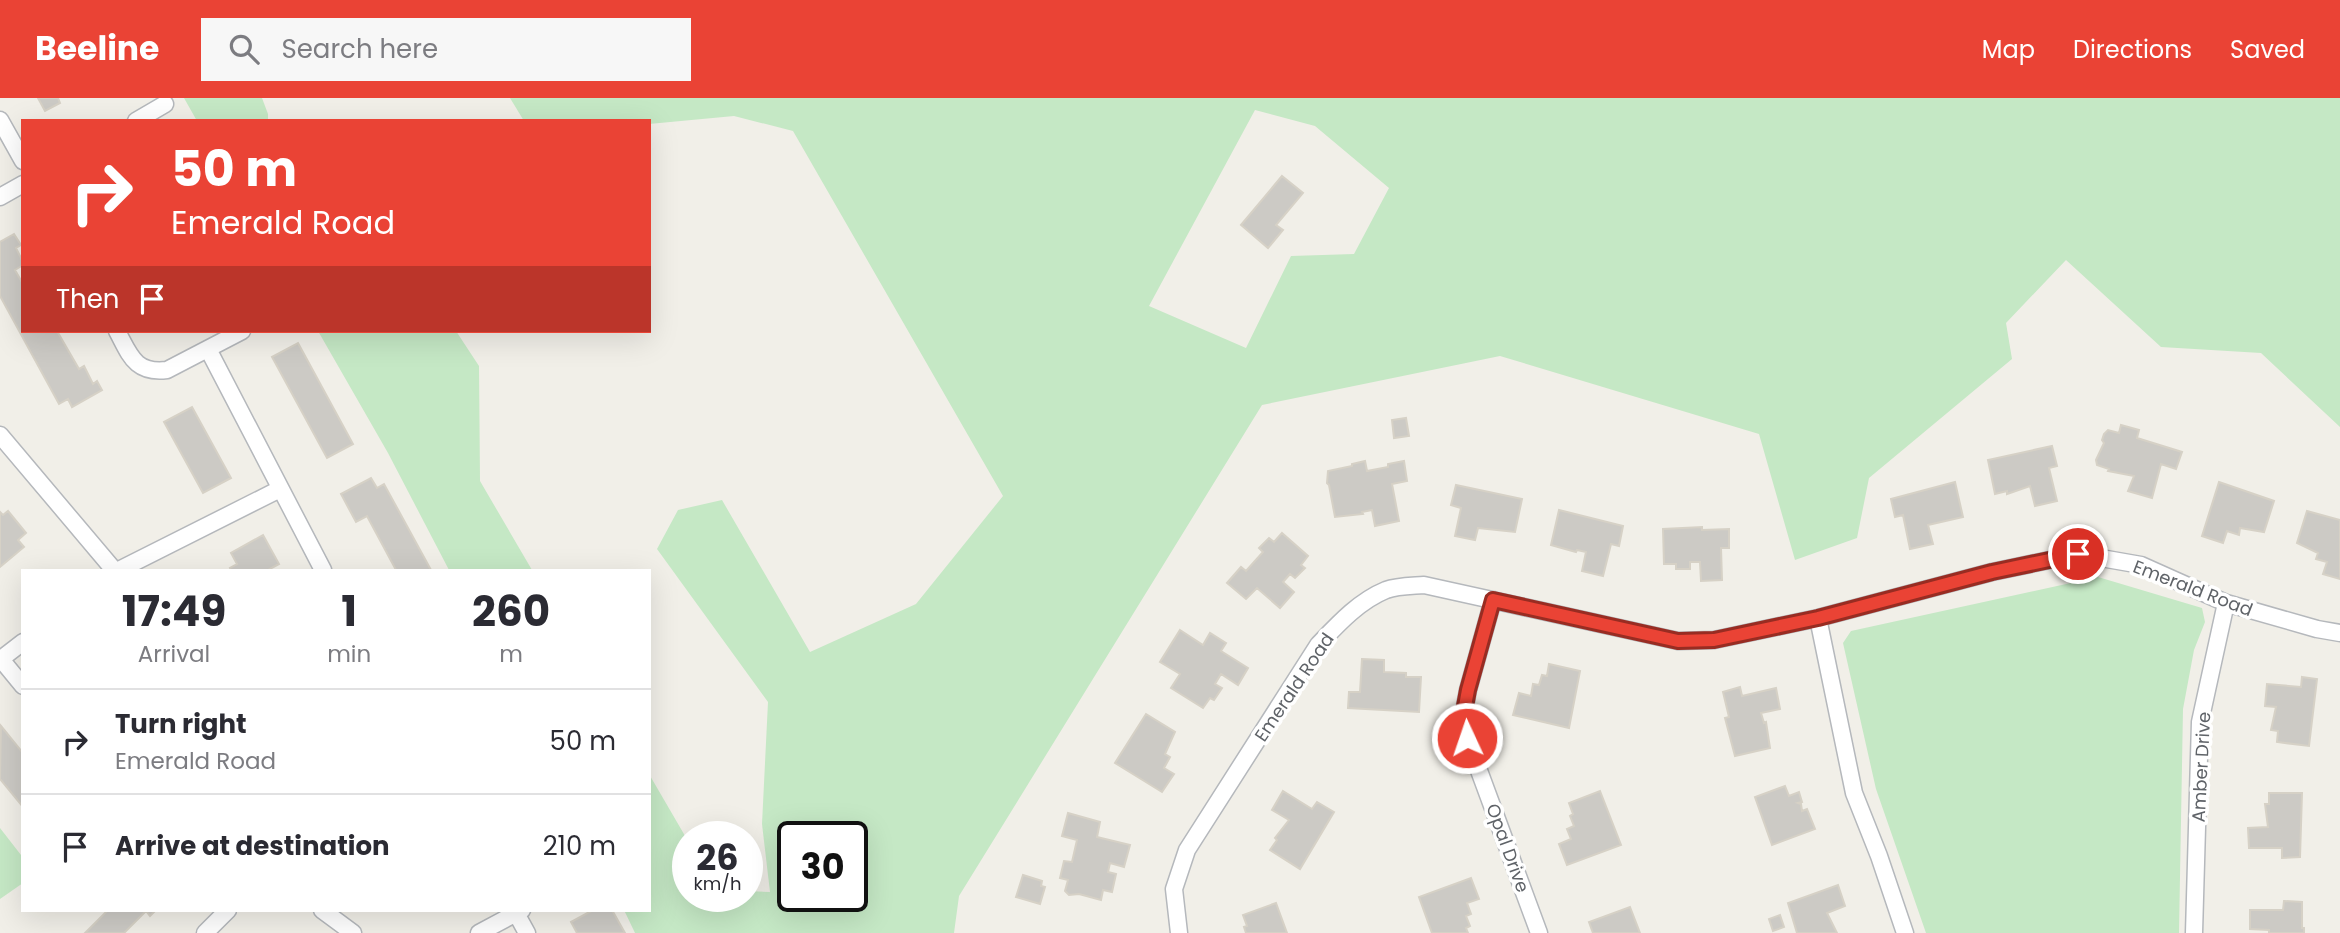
<!DOCTYPE html>
<style>
body{margin:0;font-family:Poppins,sans-serif;background:#f7f7f7;color:#2b2b33;height:100vh;display:flex;flex-direction:column;font-size:26px;white-space:nowrap}
*{box-sizing:border-box;margin:0}
p{font-size:23px;color:#7c7c81}
.icon{flex:none;width:38px;height:38px;fill:none;stroke:currentColor;stroke-width:2;stroke-linecap:round;stroke-linejoin:round}
.map{position:relative;flex:1;overflow:hidden}
.side{position:absolute;left:21px;top:471px;width:630px;height:343px;display:flex;flex-direction:column;background:#fff;border-radius:0px;box-shadow:0 7px 28px #0002}
.side>*{flex:none}
.top-card{position:absolute;left:21px;top:21px;width:630px;height:214px;border-radius:0px;box-shadow:0 7px 28px #0002;background:#ea4335;color:#fff;overflow:hidden}
.speed{position:absolute;left:672px;top:723px;display:flex;gap:14px;font-size:35px;font-weight:700;text-align:center}
.speed>*{display:grid;place-content:center;width:91px;height:91px;border-radius:50%;background:#fff;box-shadow:0 7px 28px #0002;line-height:1}
.speed small{font-size:18px;font-weight:400}
.speed .limit{border:4px solid #111;border-radius:10px;background:#fff;color:#111}
.pin{position:absolute;display:grid;place-items:center;width:60px;height:60px;color:#fff;margin:-30px;border:4px solid #fff;border-radius:50%;box-shadow:0 2px 7px #0007}
.me{position:absolute;width:77px;margin:-38px;rotate:357deg;stroke-linejoin:round;filter:drop-shadow(0 0 5px #0008)}
.turn{display:flex;align-items:center;gap:24px;height:147px;padding:0 35px;font-size:32px}
.turn .icon{width:91px;height:91px;stroke-width:2.5}
.turn b{display:block;font-size:49px;line-height:60px}
.then{display:flex;align-items:center;height:66px;padding:0 35px;background:#0003;gap:14px;font-size:26px}
.eta{display:flex;justify-content:space-evenly;align-items:center;height:119px;text-align:center}
.eta b{font-size:42px;font-weight:700;line-height:49px}
ul{padding:0;list-style:none}
li{display:flex;align-items:center;gap:21px;height:105px;padding:0 35px;border-top:2px solid #e1e1e2}
li div{flex:1}
li b{display:block;font-size:26px}
li em{font-style:normal}
header{display:flex;align-items:center;gap:42px;box-sizing:border-box;height:98px;padding:0 35px;background:#ea4335;color:#fff}
header strong{font-size:33px}
nav{display:flex;gap:38px;margin-inline-start:auto;font-size:24px}
.search{width:490px;height:63px;background:#f7f7f7;display:flex;align-items:center;gap:18px;box-sizing:border-box;padding:0 24px;border-radius:0px;color:#7c7c81;font-size:26px}
.map>svg:first-child{display:block}
</style>
<header>
<strong>Beeline</strong>
<div class="search"><svg class="icon" aria-label="search" viewBox="0 0 24 24"><circle cx="10" cy="10" r="6"/><path d="M15 15l6 6"/></svg>Search here</div>
<nav><a>Map</a><a>Directions</a><a>Saved</a></nav>
</header>
<div class="map">
<svg width="2340" height="835" viewBox="0 0 2340 835">
<rect width="100%" height="100%" fill="#f1efe8"/>
<path fill="#c5e8c5" fill-rule="evenodd" d="M184,0h78l6,16v7h-71z
M510,0h1830v329l-79,-74 -100,-6 -95,-87 -60,63 6,36 -143,119 -12,60 -62,22 -36,-126 -259,-78 -238,49 -303,491 -5,37h-319l-11,-23h25v-136l39,67v55h59v-5l23,1 -8,-68 6,-122 -111,-153 21,-39 44,-10 88,152 106,-48 87,-108 -210,-365 -59,-15 -85,8v-3h-125zM1255,12l60,16 74,62 -35,66 -63,2 -45,92 -97,-42zM793,738h59v60h-59z
M318,233h138l23,35 1,115 52,89h-83l-61,-117z
M2098,479l104,31 3,14 -11,28 -11,59 -4,224h-253l-50,-144 -33,-146 8,-12z
M0,730l21,27 2,28 -23,16z"/>
<path fill="#cccac5" stroke="#d6d1c6" stroke-width="2" d="M38,0h20l2,5 -15,8z
M1282,78l21,17 -27,32 7,5 -15,18 -27,-23z
M14,136l7,11 -5,3 7,14v3l-8,5 8,14v47h34l22,38 5,-3 9,18 4,-3 5,9 -30,17 -4,-8 -9,5 -59,-108v-54z
M298,245l55,101 -26,14 -55,-101z
M192,309l39,71 -28,15 -39,-71z
M1406,320l3,18 -15,2 -2,-18z
M2121,327l18,5 -2,8 45,14 -6,17 -15,-5 -9,34 -24,-7 6,-15 -26,-5 1,-2 -12,-4 -1,-5 8,-17 -2,-3 2,-6 4,-4 11,3z
M2052,348l5,20 -8,2 8,33 -22,5 -5,-20 -23,8v-3l-12,3 -7,-34z
M1365,363l2,10 21,-4v-3l16,-3 3,20 -15,3 7,37 -24,5 -3,-16 -10,2 1,2 -28,3 -6,-32 -2,-2 1,-12 24,-5v-2z
M371,380l6,10 7,-4 47,86h-35l-29,-54 -11,6 -15,-28z
M1955,384l8,35 -35,8 5,19 -23,5 -7,-34 -8,2 -4,-18z
M2219,384l55,19 -10,31 -24,-4 -1,7 -12,-4 -4,12 -21,-7z
M1456,387l66,14 -7,33 -37,-4 -3,12 -20,-4 6,-28 -10,-3z
M1559,412l64,16 -4,20 -8,-2 -8,32 -21,-5 4,-19 -9,-2 -1,2 -25,-7z
M8,413l18,22 -8,7 6,7 -24,20v-55l3,3z
M2307,413l33,9v59l-17,-5 4,-12 -11,-3 2,-6 -21,-10z
M1702,429v3l27,-1v19h-8l1,32 -21,1 -1,-19h-10v7h-14v-5h-12l-1,-35z
M1282,435l26,23 -7,9 4,3 -10,10 -5,-4 -7,8 11,10 -14,16 -23,-20 -11,11 -19,-16 14,-16 5,4 17,-19 -4,-4 10,-10 5,4z
M263,437l16,29 -11,6h-37l-1,-2 7,-4 -6,-11z
M1180,532l23,15 7,-12 16,10 -5,8 27,17 -10,17 -17,-11 -6,10 7,4 -8,12 -4,-2 -7,10 -32,-20 9,-14 -20,-12z
M1362,561l22,1v12l22,1v4h15l-2,35 -71,-4 1,-16h11z
M1549,566l31,7 -11,57 -56,-13 6,-22 12,3 2,-12 6,1 3,-10 5,1z
M2302,579l15,2 -8,67 -32,-4 1,-11 -7,-1 5,-23 -11,-1 2,-22 34,3z
M1740,589l2,9 34,-8 4,21 -19,4 3,10 2,-1 4,26 -35,8 -10,-38 4,-1 -6,-25z
M1146,616l29,18 -10,22 5,3 -6,11 10,6 -12,18 -47,-29z
M1,628l22,27v54l-23,-28z
M1785,688l4,10 10,-4 3,10 -4,1 3,1 1,7 5,-2 8,20 -43,16 -17,-48z
M1283,693l29,18 5,-7 17,10 -34,57 -30,-19 7,-10 -2,-2 14,-18 -17,-10z
M1600,693l21,54 -54,20 -8,-21 12,-5 -4,-10 7,-3 -4,-10 3,-2 -4,-11z
M2269,695h33l-2,64 -18,1v-10h-33l-1,-20 20,-1 -3,-23h4z
M1068,715l32,9 -3,15 33,8 -6,22 -14,-4 -2,9 8,2 -4,18 -9,-2 -2,10 -22,-6 -10,1 -4,-4 3,-11 -8,-2 4,-17 8,1 5,-22 -15,-4z
M1023,777l19,6 -1,5 4,1 -5,17 -24,-7z
M1471,780l8,21 -12,4 4,11 -5,2 4,10 -4,2 2,5h-36l-13,-36z
M1838,787l7,21 -18,7 10,20h-40l-9,-30z
M2284,803l18,1v26h2v5h-35v-3l-19,-1v-19h33z
M1276,805l11,30h-41l-2,-6 3,-1 -4,-11z
M1630,809l10,26h-47l-4,-11z
M108,812h48l-6,6 -4,-5 -22,22h-39z
M593,812h19l13,23h-48l-6,-11z
M1780,817l4,12 -11,4 -4,-12z"/>
<g fill="none" stroke-linecap="round" stroke-linejoin="round">
<defs>
<path id="street" d="M0,22l23,41
M136,23l29,-17
M0,99l23,-13
M117,233c13,24 18,43 50,39l75,-39
M208,251l115,221
M0,337l114,135
M119,472l161,-81
M1493,502l-25,90 -5,27 4,21 72,195
M1818,520l36,175 25,63 26,77
M0,560l23,28
M1,561l22,-17
M322,812l31,23
M516,815l11,20
M205,835l23,-23
M479,835l43,-23
M1179,835l-5,-44 13,-39 131,-205c20,-21 41,-44 68,-55 11,-4 27,-4 38,-5l254,56 36,-1 104,-22 174,-46 86,-18 63,11 85,38 91,26 23,4
M2194,835l6,-211 26,-119"/>
</defs>
<use href="#street" stroke="#b5b8bc" stroke-width="19"/>
<use href="#street" stroke="#fff" stroke-width="16"/>
</g>
<g fill="none" stroke-linecap="round" stroke-linejoin="round">
<defs>
<path id="route" d="M1467,640l-4,-21 5,-27 25,-90 185,41 36,-1 104,-22 174,-46 86,-18"/>
</defs>
<use href="#route" stroke="#982c22" stroke-width="18"/>
<use href="#route" stroke="#ea4335" stroke-width="12"/>
</g>
<g text-anchor="middle" dominant-baseline="central" stroke-width="7" stroke-linejoin="round" paint-order="stroke">
<g font-size="18" fill="#5f6368" stroke="#fff">
<text transform="translate(2193 490) rotate(21)">Emerald Road</text>
<text transform="translate(1294 589) rotate(-56)">Emerald Road</text>
<text transform="translate(2201 669) rotate(-87)">Amber Drive</text>
<text transform="translate(1508 750) rotate(70)">Opal Drive</text>
</g>
</g>
</svg>
<div class="speed"><div>26<small>km/h</small></div><div class="limit">30</div></div>
<div class="pin" style="left:2078px;top:456px;background:#d93025"><svg class="icon" aria-label="arrive" viewBox="0 0 24 24"><path d="M6 21V4h12l-3 4 3 4H6"/></svg></div>
<svg class="me" style="left:1467px;top:640px" viewBox="-20 -20 40 40"><circle r="17" fill="#ea4335" stroke="#fff" stroke-width="3"/><path d="M0-11L8 9 0 5-8 9z" fill="#fff"/></svg>
<div class="top-card">
<div class="turn"><svg class="icon" aria-label="right" viewBox="0 0 24 24"><path d="M7 20v-9h11M14 6l5 5-5 5"/></svg><div><b>50 m</b>Emerald Road</div></div>
<div class="then">Then<svg class="icon" aria-label="arrive" viewBox="0 0 24 24"><path d="M6 21V4h12l-3 4 3 4H6"/></svg></div>
</div>
<section class="side">
<div class="eta">
<div><b>17:49</b><p>Arrival</p></div>
<div><b>1</b><p>min</p></div>
<div><b>260</b><p>m</p></div>
</div>
<ul>
<li><svg class="icon" aria-label="right" viewBox="0 0 24 24"><path d="M7 20v-9h11M14 6l5 5-5 5"/></svg><div><b>Turn right</b><p>Emerald Road</p></div><em>50 m</em></li>
<li><svg class="icon" aria-label="arrive" viewBox="0 0 24 24"><path d="M6 21V4h12l-3 4 3 4H6"/></svg><div><b>Arrive at destination</b></div><em>210 m</em></li>
</ul>
</section>
</div>
